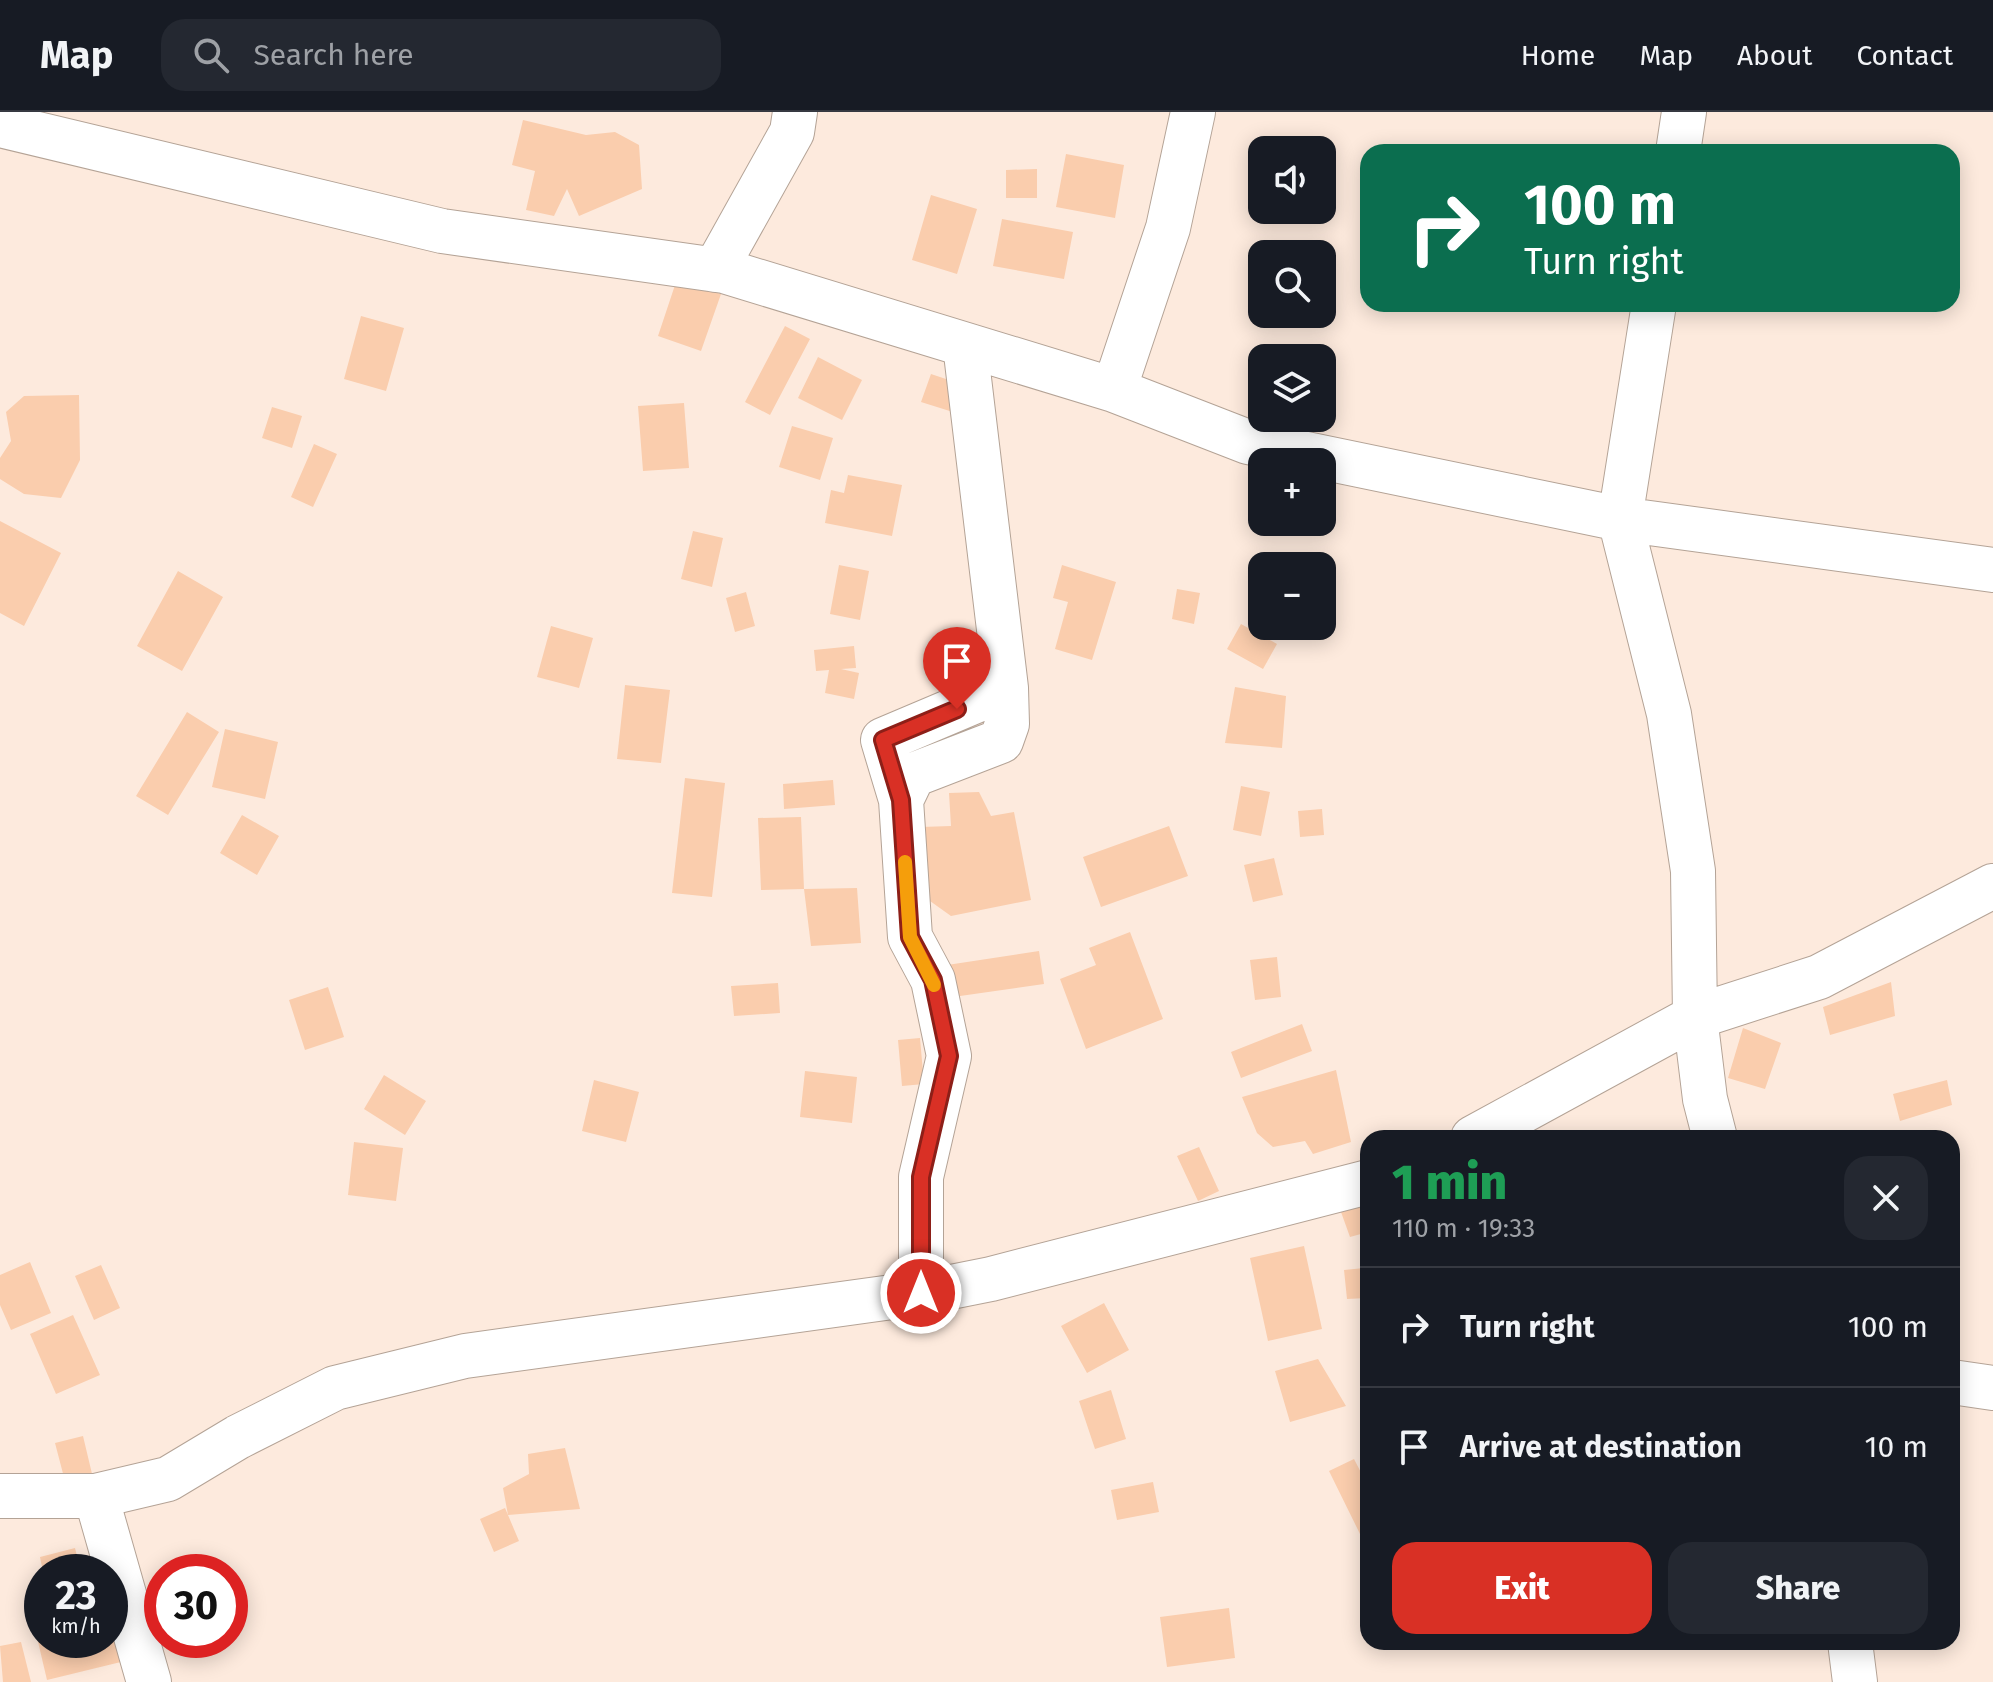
<!DOCTYPE html>
<meta charset="utf-8">
<style>
body{margin:0;font-family:"Fira Sans",sans-serif;background:#242831;color:#f1f3f6;height:100vh;display:flex;flex-direction:column;font-size:30px;white-space:nowrap}
*{box-sizing:border-box;margin:0}
p{font-size:26px;color:#9ea1a6}
.icon{flex:none;width:44px;height:44px;fill:none;stroke:currentColor;stroke-width:2;stroke-linecap:round;stroke-linejoin:round}
.map{position:relative;flex:1;overflow:hidden}
.drawer{position:absolute;left:1360px;top:1018px;width:600px;height:520px;display:flex;flex-direction:column;background:#171b24;border-radius:24px;box-shadow:0 4px 20px #0003}
.drawer>*{flex:none}
.banner{position:absolute;left:1360px;top:32px;width:600px;height:168px;border-radius:24px;box-shadow:0 4px 20px #0003;background:#0b6e4f;color:#fff;overflow:hidden}
.tools{position:absolute;left:1248px;top:24px;display:grid;gap:16px}
.tools a{display:grid;place-items:center;width:88px;height:88px;border-radius:16px;background:#171b24;box-shadow:0 4px 20px #0003;font-size:40px}
.speed{position:absolute;left:24px;top:1442px;display:flex;gap:16px;font-size:40px;font-weight:700;text-align:center}
.speed>*{display:grid;place-content:center;width:104px;height:104px;border-radius:50%;background:#171b24;box-shadow:0 4px 20px #0003;line-height:1}
.speed small{font-size:20px;font-weight:400}
.speed .limit{border:12px solid #d22;background:#fff;color:#111}
.pin{position:absolute;display:grid;place-items:center;width:68px;height:68px;color:#fff;margin:-82px -34px;border-radius:50% 50% 50% 0;rotate:-45deg;box-shadow:0 0 8px #0007}
.pin .icon{rotate:45deg}
.me{position:absolute;width:88px;margin:-44px;rotate:0deg;stroke-linejoin:round;filter:drop-shadow(0 0 6px #0008)}
.turn{display:flex;align-items:center;gap:28px;height:168px;padding:0 32px;font-size:36px}
.turn .icon{width:104px;height:104px;stroke-width:2.5}
.turn b{display:block;font-size:56px;line-height:68px}
.round{display:grid;place-items:center;flex:none;width:84px;height:84px;border-radius:24px;background:#242831}
.summary{display:flex;align-items:center;justify-content:space-between;height:136px;padding:0 32px}
h1{font-size:48px;font-weight:800;line-height:60px;color:#1e9e55}
.action{display:flex;gap:16px;margin-top:auto;padding:16px 32px}
.action a{flex:1;height:92px;border-radius:24px;background:#d93025;color:#fff;font-size:32px;font-weight:800;line-height:92px;text-align:center}
.action a+a{background:#242831;color:#f1f3f6}
ul{padding:0;list-style:none}
li{display:flex;align-items:center;gap:24px;height:120px;padding:0 32px;border-top:2px solid #363941}
li div{flex:1}
li b{display:block;font-size:30px}
li em{font-style:normal}
header{display:flex;align-items:center;gap:48px;box-sizing:border-box;height:112px;padding:0 40px;background:#171b24;border-bottom:2px solid #363941}
header strong{font-size:38px}
nav{display:flex;gap:44px;margin-inline-start:auto;font-size:28px}
.search{width:560px;height:72px;background:#242831;display:flex;align-items:center;gap:20px;box-sizing:border-box;padding:0 28px;border-radius:24px;color:#9ea1a6;font-size:30px}
.map>svg:first-child{display:block}
</style>
<header>
<strong>Map</strong>
<div class="search"><svg class="icon" aria-label="search" viewBox="0 0 24 24"><circle cx="10" cy="10" r="6"/><path d="M15 15l6 6"/></svg>Search here</div>
<nav><a>Home</a><a>Map</a><a>About</a><a>Contact</a></nav>
</header>
<div class="map">
<svg width="1993" height="1570" viewBox="0 0 1993 1570">
<rect width="100%" height="100%" fill="#fdeadd"/>
<path fill="#facdad" d="M523,8l63,15 29,-3 24,13 3,44 -63,27 -12,-27 -13,27 -28,-6 9,-39 -23,-6z
M1066,42l58,11 -9,53 -59,-11z
M1037,57v29h-31v-28z
M931,83l46,14 -20,65 -45,-14z
M1002,107l71,13 -9,47 -71,-13z
M677,167l44,15 -20,57 -43,-15z
M361,204l43,12 -18,63 -42,-12z
M785,214l25,13 -40,76 -25,-13z
M818,245l44,23 -20,40 -44,-22z
M931,262l18,6 23,38 -51,-16z
M79,283l1,65 -19,38 -37,-4 -24,-15v-21l11,-17 -5,-29 18,-16z
M684,291l5,65 -46,3 -5,-65z
M272,295l30,9 -10,32 -30,-10z
M792,314l41,12 -13,42 -41,-13z
M314,332l23,10 -24,53 -22,-10z
M848,363l54,10 -10,51 -67,-13 6,-33 13,3z
M0,409l61,32 -37,73 -24,-13z
M693,419l30,7 -11,49 -31,-8z
M839,453l30,6 -9,49 -30,-6z
M1062,453l54,17 -24,78 -37,-11 13,-47 -15,-4z
M178,459l45,26 -41,74 -45,-25z
M1177,477l23,4 -6,31 -22,-5z
M746,480l9,34 -20,6 -9,-34z
M1241,512l36,20 -14,25 -36,-20z
M551,514l42,12 -14,50 -42,-11z
M854,534l2,22 -15,1 18,4 -5,26 -29,-6 4,-23 -13,1 -2,-21z
M625,573l45,5 -9,73 -44,-4z
M1235,575l51,9 -4,52 -57,-5z
M187,600l32,20 -51,83 -32,-19z
M225,617l53,13 -13,57 -53,-12z
M685,666l40,5 -13,114 -40,-4z
M833,668l2,25 -51,4 -1,-25z
M1241,674l29,6 -9,44 -28,-6z
M979,680l12,24 23,-4 17,88 -80,16 -28,-20 -2,-69 30,-1 -2,-33z
M1322,697l2,26 -24,2 -2,-26z
M242,703l37,21 -22,39 -37,-22z
M801,705l3,72 -43,1 -3,-72z
M1169,714l19,50 -87,31 -18,-50z
M1274,746l9,37 -30,7 -9,-37z
M857,776l4,55 -50,3 -7,-57z
M1130,820l33,87 -77,30 -26,-70 36,-14 -7,-17z
M1039,839l5,33 -105,15 -5,-32z
M1277,845l4,40 -26,3 -5,-40z
M1891,870l4,34 -65,19 -7,-28z
M778,871l2,30 -46,3 -3,-30z
M328,875l16,50 -39,13 -16,-50z
M1302,912l10,27 -71,27 -10,-26z
M1743,916l38,15 -16,46 -37,-11z
M920,926l4,46 -22,2 -4,-46z
M1336,958l15,72 -38,12 -8,-13 -32,6 -16,-14 -15,-36z
M805,959l52,6 -5,46 -52,-6z
M384,963l42,26 -21,34 -41,-26z
M594,968l45,12 -13,50 -44,-11z
M1947,968l5,25 -52,16 -7,-27z
M354,1030l49,6 -7,53 -48,-6z
M1199,1035l20,44 -21,10 -21,-45z
M1368,1093v27l-18,5 -9,-25z
M1304,1134l18,83 -54,12 -18,-83z
M30,1150l21,51 -40,17 -11,-25v-30z
M101,1153l19,43 -26,12 -19,-44z
M1364,1156l3,30 -20,1 -3,-29z
M1104,1191l25,47 -42,23 -26,-47z
M73,1203l27,60 -44,19 -26,-60z
M1318,1247l28,47 -56,16 -15,-51z
M1111,1278l15,49 -31,10 -16,-48z
M83,1324l10,42 -27,7 -11,-42z
M565,1336l15,61 -72,6 -5,-27 26,-14 -1,-20z
M1354,1347l14,27v44l-8,4 -31,-63z
M1153,1370l6,30 -42,8 -6,-30z
M505,1396l14,33 -25,11 -14,-33z
M75,1436l6,24h-38l-3,-15z
M1229,1496l6,50 -68,9 -7,-50z
M110,1499l15,50 -78,19 -12,-51 7,-1v12h68z
M21,1530l10,40h-28l-3,-36z"/>
<g fill="none" stroke-linecap="round" stroke-linejoin="round">
<defs>
<path id="minor" d="M0,13l442,106 282,40 390,119 134,52 372,77 373,51
M1678,40l6,-40
M715,158l77,-138 3,-20
M1654,192l-34,215 49,195 24,157 2,146 10,82 10,39
M1114,278l54,-162 25,-116
M901,688l-18,-60 123,-52
M1473,1026l222,-121 124,-40 174,-91
M921,1181v-116l28,-121 -16,-76 -23,-43 -9,-137 12,-25 88,-34 6,-17 -1,-36 -41,-343
M1952,1270l41,6
M0,1384h96l72,-17 70,-42 97,-49 130,-32 456,-63 70,-14 377,-97
M96,1384l53,186
M1850,1530l5,40"/>
</defs>
<use href="#minor" stroke="#b4a396" stroke-width="46"/>
<use href="#minor" stroke="#fff" stroke-width="44"/>
</g>
<g fill="none" stroke-linecap="round" stroke-linejoin="round">
<defs>
<path id="route" d="M921,1181v-116l28,-121 -16,-76 -23,-43 -9,-137 -18,-60 74,-31"/>
</defs>
<use href="#route" stroke="#8d1f18" stroke-width="20"/>
<use href="#route" stroke="#d93025" stroke-width="14"/>
<path stroke="#f59e0b" stroke-width="14" d="M905,750l5,75 24,48"/>
</g>
</svg>
<div class="tools">
<a><svg class="icon" aria-label="sound" viewBox="0 0 24 24"><path d="M4 9h4l5-4v14l-5-4H4zM17 9q2 3 0 6"/></svg></a>
<a><svg class="icon" aria-label="search" viewBox="0 0 24 24"><circle cx="10" cy="10" r="6"/><path d="M15 15l6 6"/></svg></a>
<a><svg class="icon" aria-label="layers" viewBox="0 0 24 24"><path d="M12 4l9 5-9 5-9-5zM3 14l9 5 9-5"/></svg></a>
<a>+</a>
<a>−</a>
</div>
<div class="speed"><div>23<small>km/h</small></div><div class="limit">30</div></div>
<div class="pin" style="left:957px;top:597px;background:#d93025"><svg class="icon" aria-label="arrive" viewBox="0 0 24 24"><path d="M6 21V4h12l-3 4 3 4H6"/></svg></div>
<svg class="me" style="left:921px;top:1181px" viewBox="-20 -20 40 40"><circle r="17" fill="#d93025" stroke="#fff" stroke-width="3"/><path d="M0-11L8 9 0 5-8 9z" fill="#fff"/></svg>
<div class="banner">
<div class="turn"><svg class="icon" aria-label="right" viewBox="0 0 24 24"><path d="M7 20v-9h11M14 6l5 5-5 5"/></svg><div><b>100 m</b>Turn right</div></div>
</div>
<section class="drawer">
<div class="summary"><div><h1>1 min</h1><p>110 m · 19:33</p></div><a class="round"><svg class="icon" aria-label="close" viewBox="0 0 24 24"><path d="M6 6l12 12M18 6L6 18"/></svg></a></div>
<ul>
<li><svg class="icon" aria-label="right" viewBox="0 0 24 24"><path d="M7 20v-9h11M14 6l5 5-5 5"/></svg><div><b>Turn right</b></div><em>100 m</em></li>
<li><svg class="icon" aria-label="arrive" viewBox="0 0 24 24"><path d="M6 21V4h12l-3 4 3 4H6"/></svg><div><b>Arrive at destination</b></div><em>10 m</em></li>
</ul>
<div class="action"><a>Exit</a><a>Share</a></div>
</section>
</div>
